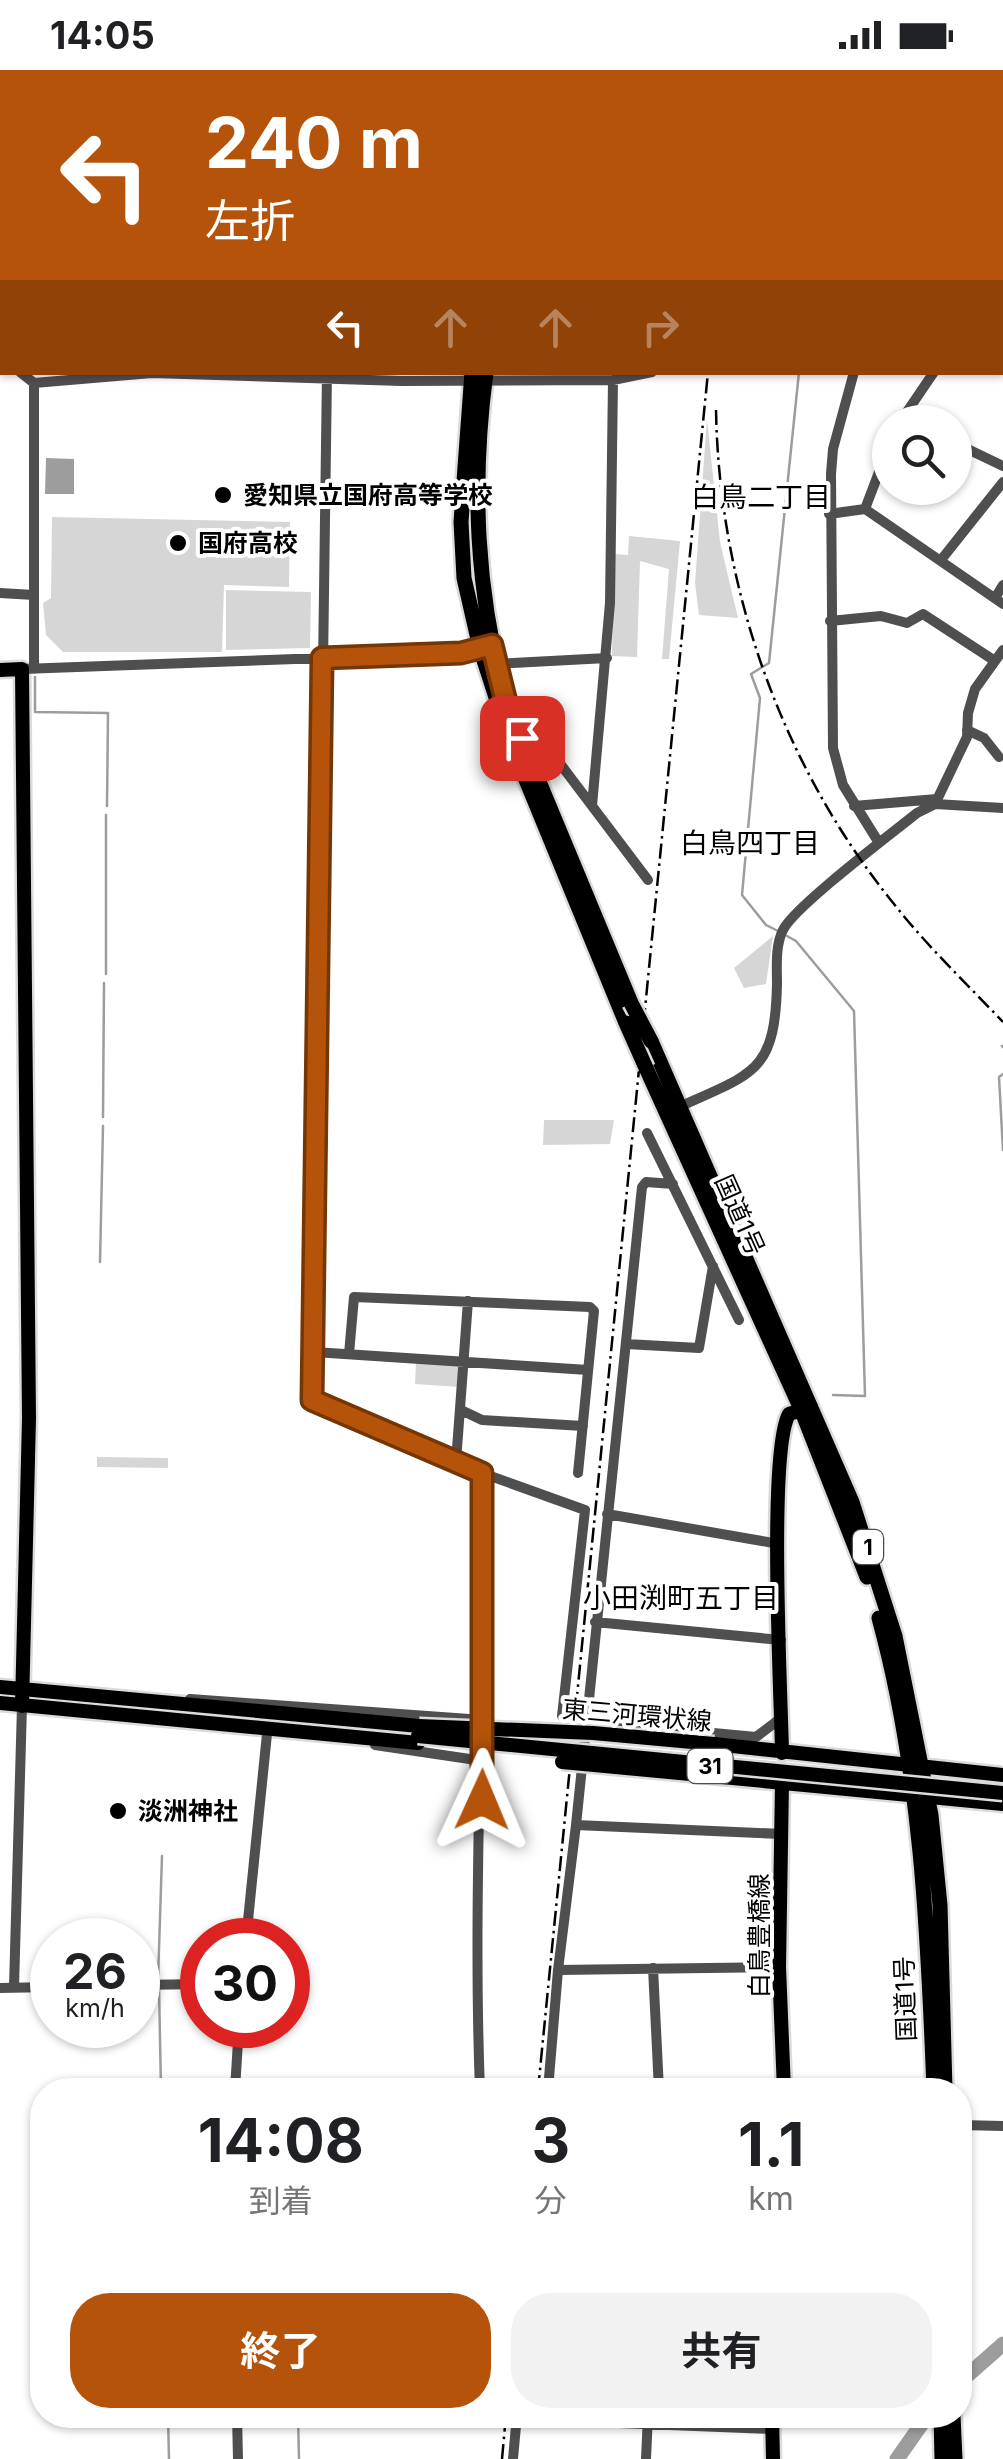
<!DOCTYPE html>
<html lang="ja">
<meta charset="utf-8">
<style>
body{margin:0;font-family:Inter,"Noto Sans JP",sans-serif;background:#f2f2f2;color:#202124;height:100vh;display:flex;flex-direction:column;font-size:38px;white-space:nowrap}
*{box-sizing:border-box;margin:0}
p{font-size:32px;color:#757577}
.icon{flex:none;width:55px;height:55px;fill:none;stroke:currentColor;stroke-width:2;stroke-linecap:round;stroke-linejoin:round}
.map{position:relative;flex:1;overflow:hidden}
.drawer{position:absolute;left:30px;top:2008px;width:942px;height:350px;display:flex;flex-direction:column;background:#fff;border-radius:40px;box-shadow:0 2px 8px #0004}
.drawer>*{flex:none}
.top-card{position:absolute;left:0px;top:0px;width:1005px;height:305px;box-shadow:0 2px 8px #0004;background:#b45309;color:#fff;overflow:hidden}
.tools{position:absolute;left:872px;top:335px;display:grid;gap:20px}
.tools a{display:grid;place-items:center;width:100px;height:100px;border-radius:50%;background:#fff;box-shadow:0 2px 8px #0004;font-size:50px}
.speed{position:absolute;left:30px;top:1848px;display:flex;gap:20px;font-size:50px;font-weight:700;text-align:center}
.speed>*{display:grid;place-content:center;width:130px;height:130px;border-radius:50%;background:#fff;box-shadow:0 2px 8px #0004;line-height:1}
.speed small{font-size:25px;font-weight:400}
.speed .limit{border:15px solid #d22;background:#fff;color:#111}
.pin{position:absolute;display:grid;place-items:center;width:85px;height:85px;color:#fff;margin:-42px;border-radius:20px;box-shadow:0 5px 15px #0006}
.me{position:absolute;width:110px;margin:-55px;rotate:1deg;stroke-linejoin:round;filter:drop-shadow(0 0 8px #0008)}
.turn{display:flex;align-items:center;gap:35px;height:210px;padding:0 40px;font-size:45px}
.turn .icon{width:130px;height:130px;stroke-width:2.5}
.turn b{display:block;font-size:70px;line-height:85px}
.lanes{display:flex;align-items:center;height:95px;padding:0 40px;background:#0003;justify-content:center;gap:50px;direction:ltr}
.lanes .off{opacity:.35}
.eta{display:flex;justify-content:space-evenly;align-items:center;height:170px;text-align:center}
.eta b{font-size:60px;font-weight:700;line-height:70px}
.action{display:flex;gap:20px;margin-top:auto;padding:20px 40px}
.action a{flex:1;height:115px;border-radius:40px;background:#b45309;color:#fff;font-size:40px;font-weight:700;line-height:115px;text-align:center}
.action a+a{background:#f2f2f2;color:#202124}
.status{display:flex;justify-content:space-between;align-items:center;height:70px;padding:0 50px;background:#fff;direction:ltr}
.status svg{height:28px;fill:currentColor}
.map>svg:first-child{display:block}
</style>
<div class="status"><b>14:05</b><svg viewBox="0 0 49 12"><path d="M0 12V9h3v3zM5 12V6h3v6zM10 12V3h3v9zM15 12V0h3v12zM26 1h20v11H26zM47 4h2v5h-2z"/></svg></div>
<div class="map">
<svg width="1003" height="2389" viewBox="0 0 1003 2389">
<rect width="100%" height="100%" fill="#fff"/>
<path fill="#d6d6d6" d="M707,349l13,123 18,76 -39,-3 -4,-32z
M52,447l238,5 -1,65 -65,-2 -2,67h-159l-17,-17 -3,-32 8,-5z
M629,466l51,5 -11,118h-7l7,-90 -29,-8 -3,96 -25,-1 2,-102 14,1z
M226,520l85,2 -1,56 -84,2z
M773,866l-7,48 -22,4 -10,-20z
M544,1050h70l-4,24 -67,1z
M416,1293l45,3 -2,21 -44,-3z
M97,1387l71,1v10l-71,-1z"/>
<path fill="#9d9d9d" d="M46,388l28,1v35h-29z"/>
<g fill="none" stroke-linecap="round" stroke-linejoin="round">
<path stroke="#9d9d9d" stroke-width="2.5" d="M35,607v35l73,1 -1,93
M780,862l-14,-7 -24,-30 18,-197 -9,-24 18,-11 30,-291
M787,866l9,5 58,70 11,385 -32,-1
M106,904v-159
M1002,976l1,1
M1003,1004l-4,3 4,73
M103,1047l1,-134
M100,1192l3,-136
M158,1910l4,-124
M159,1917l2,103
M168,2345l1,44
M298,2345l1,44"/>
<path stroke="#9d9d9d" stroke-width="15" d="M110,0l1,2
M960,2312l43,-38
M897,2389l31,-44"/>
<defs>
<path id="major" d="M388,0l1,2
M0,600l22,-1 7,749 -7,288
M0,1617l419,39
M0,1633l418,40
M714,1674l289,31
M782,1683c-1,-58 -14,-302 7,-339l22,-7
M711,1706l292,28
M782,1713l-3,184 5,123
M772,2345l1,44"/>
<path id="highway" d="M525,2l1,-2
M537,2v-2
M472,302l-11,150 3,56 16,70 30,93 116,282
M486,302c-15,114 -10,220 20,330l125,301
M651,971l201,461 43,134 36,179 9,90 5,185
M646,998l155,341 66,168
M879,1548c42,153 49,314 55,472
M941,2345l1,44
M953,2345l2,44"/>
</defs>
<use href="#major" stroke="#dbdbdb" stroke-width="19"/>
<use href="#highway" stroke="#dbdbdb" stroke-width="20"/>
<path stroke="#4f4f4f" stroke-width="10" d="M87,0v2
M130,0l1,2
M197,0h10
M854,0v2
M903,0l1,2
M333,2v-2
M574,2l2,-2
M727,2v-2
M979,2l2,-2
M1002,90l1,1
M1002,165h1
M1002,207l1,-1
M0,244l2,-2
M0,285l2,3
M0,298l2,-2
M20,302l14,11 118,-10 249,8 212,-1 39,-8
M327,302l-14,1028 169,73 103,37 -23,206
M854,302l-21,77 -2,25 2,274 10,37 36,58
M34,313v286
M904,344l16,8
M900,352l34,-50
M955,373l48,23
M865,439l25,-66
M829,444l36,-5 138,95
M941,490l62,-78
M0,523l34,2
M995,528l8,-13
M830,551l51,-5 26,7 16,-9 72,47
M496,594l111,-6
M22,599l439,-16 25,-6
M507,633l11,5 130,172
M967,660l17,8 15,19
M935,734l32,-67 1,-24 7,-24 28,-39
M592,736l18,-203 3,-223
M854,736l83,-7
M677,1038c76,-35 98,-34 100,-124 0,-17 -2,-38 6,-54 11,-23 108,-96 134,-117l18,-9 68,4
M647,1063l92,187
M673,1114l-27,-2 -4,5 -66,638 206,9
M626,1274l73,4 14,-82
M314,1282l274,18
M349,1284l5,-57 236,10 4,4 -16,162
M461,1340l21,10 101,6
M456,1392l12,-161
M607,1444l172,30
M595,1552l186,18
M190,1629l293,21
M585,1651l171,16 25,-19
M375,1675l108,16
M576,1755l-18,145 221,-3
M246,1870l21,-206
M653,1898l6,122
M138,1915l64,-1
M14,1917l8,-281
M0,1918l52,-1
M235,2020l4,-65
M480,2020c-8,-205 6,-411 2,-617
M548,2020l10,-120
M960,2055l43,1
M237,2345l1,44
M517,2349l255,10
M513,2389l4,-44
M646,2389l2,-44"/>
<use href="#major" stroke="#000" stroke-width="14"/>
<use href="#highway" stroke="#000" stroke-width="15"/>
<path stroke="#000" stroke-width="2.5" stroke-dasharray="15 5 2.5 5" stroke-linecap="butt" d="M733,2v-2
M716,340c3,178 66,356 178,494 33,42 72,79 109,118
M538,2020l170,-1718
M502,2389l4,-44"/>
<defs>
<path id="major-bridge" d="M419,1656l174,7 121,11
M418,1666l585,57
M562,1692l149,14"/>
<path id="highway-bridge" d="M631,933l20,38
M626,953l20,45"/>
</defs>
<use href="#major-bridge" stroke="#dbdbdb" stroke-width="19" stroke-linecap="butt"/>
<use href="#highway-bridge" stroke="#dbdbdb" stroke-width="20" stroke-linecap="butt"/>
<use href="#major-bridge" stroke="#000" stroke-width="14"/>
<use href="#highway-bridge" stroke="#000" stroke-width="15"/>
</g>
<g fill="none" stroke-linecap="round" stroke-linejoin="round">
<defs>
<path id="route" d="M482,1730v-327l-170,-73 10,-742 139,-5 31,-8 14,57 16,36"/>
</defs>
<use href="#route" stroke="#753606" stroke-width="25"/>
<use href="#route" stroke="#b45309" stroke-width="18"/>
</g>
<g fill="#000" stroke="#fff" stroke-width="4">
<circle cx="223" cy="425" r="10"/>
<circle cx="178" cy="473" r="10"/>
<circle cx="118" cy="1741" r="10"/>
</g>
<g text-anchor="middle" dominant-baseline="central" stroke-width="8" stroke-linejoin="round" paint-order="stroke">
<g fill="#fff" stroke="#4c4c4c" stroke-width="2.5">
<rect x="853" y="1460" width="30" height="34" rx="8"/>
<rect x="687.5" y="1679" width="45" height="34" rx="8"/>
</g>
<g font-size="22" font-weight="bold" fill="#000">
<text x="868" y="1477">1</text>
<text x="710" y="1696">31</text>
</g>
<g font-size="25" font-weight="bold" fill="#000" stroke="#fff" text-anchor="start">
<text x="243" y="425">愛知県立国府高等学校</text>
<text x="198" y="473">国府高校</text>
<text x="138" y="1741">淡洲神社</text>
</g>
<g font-size="25" fill="#000" stroke="#fff">
<text transform="translate(740 1145) rotate(66)">国道1号</text>
<text transform="translate(637 1645) rotate(5)">東三河環状線</text>
<text transform="translate(759 1866) rotate(-90)">白鳥豊橋線</text>
<text transform="translate(905 1929) rotate(-92)">国道1号</text>
</g>
<g font-size="28" fill="#000" stroke="#fff">
<text x="761" y="427">白鳥二丁目</text>
<text x="750" y="773">白鳥四丁目</text>
<text x="681" y="1528">小田渕町五丁目</text>
</g>
</g>
</svg>
<div class="tools">
<a><svg class="icon" aria-label="search" viewBox="0 0 24 24"><circle cx="10" cy="10" r="6"/><path d="M15 15l6 6"/></svg></a>
</div>
<div class="speed"><div>26<small>km/h</small></div><div class="limit">30</div></div>
<div class="pin" style="left:522px;top:668px;background:#d93025"><svg class="icon" aria-label="arrive" viewBox="0 0 24 24"><path d="M6 21V4h12l-3 4 3 4H6"/></svg></div>
<svg class="me" style="left:482px;top:1730px" viewBox="-20 -20 40 40"><path d="M0-17L14 15 0 8-14 15z" fill="#b45309" stroke="#fff" stroke-width="4"/></svg>
<div class="top-card">
<div class="turn"><svg class="icon" aria-label="left" viewBox="0 0 24 24"><path d="M17 20v-9H6M10 6l-5 5 5 5"/></svg><div><b>240 m</b>左折</div></div>
<div class="lanes"><svg class="icon" aria-label="left" viewBox="0 0 24 24"><path d="M17 20v-9H6M10 6l-5 5 5 5"/></svg><svg class="icon off" aria-label="ahead" viewBox="0 0 24 24"><path d="M12 20V5M6 11l6-6 6 6"/></svg><svg class="icon off" aria-label="ahead" viewBox="0 0 24 24"><path d="M12 20V5M6 11l6-6 6 6"/></svg><svg class="icon off" aria-label="right" viewBox="0 0 24 24"><path d="M7 20v-9h11M14 6l5 5-5 5"/></svg></div>
</div>
<section class="drawer">
<div class="eta">
<div><b>14:08</b><p>到着</p></div>
<div><b>3</b><p>分</p></div>
<div><b>1.1</b><p>km</p></div>
</div>
<div class="action"><a>終了</a><a>共有</a></div>
</section>
</div>
